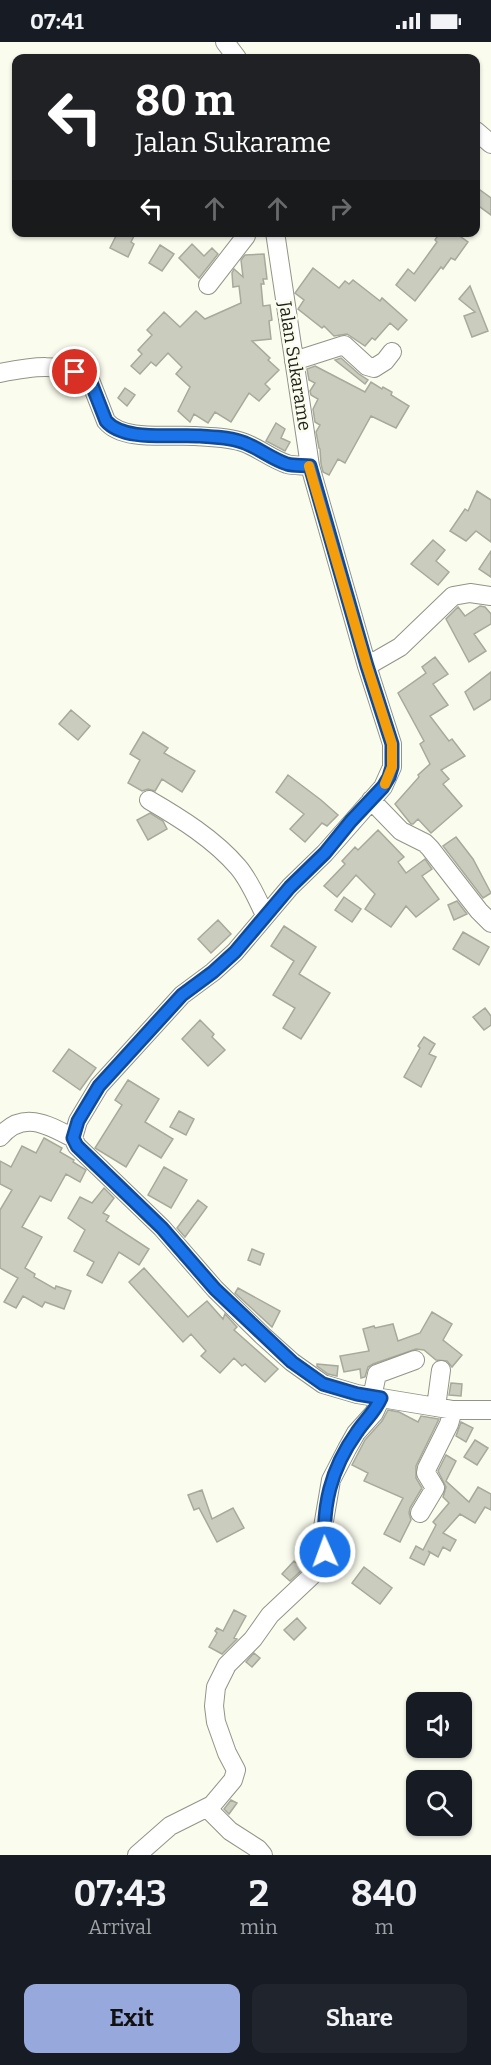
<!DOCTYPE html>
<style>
body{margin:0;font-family:Bitter,serif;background:#20242c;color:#f1f3f6;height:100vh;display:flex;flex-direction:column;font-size:22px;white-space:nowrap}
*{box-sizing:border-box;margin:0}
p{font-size:20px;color:#9ea1a6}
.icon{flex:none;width:33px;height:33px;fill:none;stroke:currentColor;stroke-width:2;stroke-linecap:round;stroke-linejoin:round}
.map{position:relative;height:1813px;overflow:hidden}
.sheet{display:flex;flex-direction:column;background:#171b24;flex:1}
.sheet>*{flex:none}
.banner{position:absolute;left:12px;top:12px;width:468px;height:183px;border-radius:12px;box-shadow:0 2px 4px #0004;background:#202124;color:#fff;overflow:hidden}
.controls{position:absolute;left:406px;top:1650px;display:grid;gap:12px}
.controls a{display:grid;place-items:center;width:66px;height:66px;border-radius:12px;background:#171b24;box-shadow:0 2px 4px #0004;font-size:30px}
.pin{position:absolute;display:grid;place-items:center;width:51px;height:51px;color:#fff;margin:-26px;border:3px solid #fff;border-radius:50%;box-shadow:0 2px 6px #0007}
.me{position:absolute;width:66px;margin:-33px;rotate:358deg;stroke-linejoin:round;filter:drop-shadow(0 0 4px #0008)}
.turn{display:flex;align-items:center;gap:21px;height:126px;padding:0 24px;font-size:27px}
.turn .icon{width:78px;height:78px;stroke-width:2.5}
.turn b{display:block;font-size:42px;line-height:51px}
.lanes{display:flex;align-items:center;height:57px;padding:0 24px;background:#0003;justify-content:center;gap:30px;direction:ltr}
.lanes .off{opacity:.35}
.eta{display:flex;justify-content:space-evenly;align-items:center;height:102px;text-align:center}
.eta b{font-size:36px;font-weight:700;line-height:42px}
.cta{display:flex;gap:12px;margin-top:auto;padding:12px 24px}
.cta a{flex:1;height:69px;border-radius:12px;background:#97a9dc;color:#111;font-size:24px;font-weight:700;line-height:69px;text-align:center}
.cta a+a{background:#20242c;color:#f1f3f6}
.status{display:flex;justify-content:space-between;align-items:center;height:42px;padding:0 30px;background:#171b24;direction:ltr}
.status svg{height:16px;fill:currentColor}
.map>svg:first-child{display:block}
</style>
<div class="status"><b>07:41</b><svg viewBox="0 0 49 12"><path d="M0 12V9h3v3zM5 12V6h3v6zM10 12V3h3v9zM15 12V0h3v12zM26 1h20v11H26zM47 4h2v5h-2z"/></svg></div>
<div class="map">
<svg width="491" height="1813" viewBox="0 0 491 1813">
<rect width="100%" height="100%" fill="#fafdee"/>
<path fill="#cacdbe" stroke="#a7a99b" stroke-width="1.5" d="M476,145l15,11v17l-15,-11z
M118,190h18l-5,10 3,2 -6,13 -18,-9z
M440,190h14l14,10 -13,18 -4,-2 -8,11 -2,-2 -26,34 -19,-16 12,-16 6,5 23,-32 -2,-2z
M192,202l12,12 8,-8 6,6 -19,24 -20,-20z
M160,203l14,9 -12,17 -13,-8z
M264,212l3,25h-4l1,5h-3l2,22 7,-1 2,15 -3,1 2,18 -19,2 18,17 -2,2 11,10 -14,14 5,5 -11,12 -10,-8 -18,29 -16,-10 -7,11 -14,-9 -4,8 -12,-11 12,-24 -14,-13 6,-7 -14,-14 -12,13 -5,-4 -11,12 -9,-8 11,-12 -4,-4 14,-15 -5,-5 17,-18 16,15 16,-16 9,8 36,-16 -2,-17 -6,1 -1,-14 2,-4 9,8 -2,-17 4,-5z
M313,226l26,20 6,-7 4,3 4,-4 27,21 2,-3 25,22 -9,10 -8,-7 -15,17 -3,-2 -7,8 -18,-12 -13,2 -10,-10 -2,2 -24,-19 6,-9 -9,-7z
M470,244l18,45 -16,6 -8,-21 11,-4 -16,-13z
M341,316l18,16 9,6 -3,4 -30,-24z
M315,324l50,26 6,-10 11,7 1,-2 9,5 -1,3 18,11 -13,22 -25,-12 -26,47 -7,-4 -9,16 -6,-3 -2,-8 -1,-15 -1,-1 -3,-16 4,-7 -5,-3 -2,-13 5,-10 -7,-4 -1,-4 5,-8 -6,-3 -2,-11z
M125,346l10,7 -8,11 -9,-8z
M276,381l9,6 -4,9 9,4 -5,9 -19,-10z
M477,449l14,9v42l-15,-11 -10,10 -16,-10 15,-22 3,2z
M433,498l12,10 -9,11 13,11 -11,13 -27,-21z
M491,509v26l-12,-8z
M480,564l5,1 6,7v10l-17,10 12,17 -17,11 -23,-43 12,-12 7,9z
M435,615l13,17 -15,10 15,21 -18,11 19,25 3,-2 13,17 -24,14 8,9 -6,5 19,22 -31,27 -13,-14 -5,5h-2l-16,-20 24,-27 -1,-2 12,-11 -10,-20 4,-3 -26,-48 28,-20 -4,-6z
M491,630v27l-17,11 -9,-18z
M71,668l19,16 -12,14 -19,-16z
M143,690l25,16 -4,5 31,18 -13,21 -20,-13 -7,12 -7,-2 -6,2 -14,-8 12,-23 -10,-6z
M288,733l33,25 17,15 -11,11 -5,-3 -17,19 -15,-13 14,-15 -28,-22z
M150,771l13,8 4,8 -19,11 -11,-20z
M378,788l26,27 -6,5 8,11 19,-14 7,10 -10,7 17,23 -23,18 -10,-11 -15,21 -26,-18 10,-15 -19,-19 -19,22 -13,-11 21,-22 -3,-3 13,-14 3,3z
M456,795l17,22 18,34 -8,5 -40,-52z
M344,855l17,12 -9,13 -17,-12z
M457,859l10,13 -13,6 -6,-15z
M218,878l13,14 -20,19 -13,-14z
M284,884l32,21 -17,27 31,19 -29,46 -18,-11 12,-20 -22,-13 21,-34 -23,-15z
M463,890l26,15 -10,18 -26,-16z
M485,966l6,8v9l-7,5 -11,-13z
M200,978l14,14 -2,3 13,13 -17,16 -26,-27z
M424,995l11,7 -6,10 7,3 -15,30 -17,-10 16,-29 -2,-2z
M69,1007l27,19 -16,22 -27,-19z
M128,1038l31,19 -14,23 28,17 -12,19 -22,-13 -13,22 -31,-19 27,-43 -7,-5z
M179,1069l15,8 -8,16 -16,-8z
M44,1096l18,10 -2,4 14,8 -1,2 13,8 -6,12 -14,-8 -15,27 -11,-5 -18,31 20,10 -17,31 10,6 -1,3 21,12 1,-3 15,5 -7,18 -19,-7 -3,5 -19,-11 -7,12 -12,-6 14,-24 -18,-10v-58l12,-20 -12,-6v-23l11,6 11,-21 14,7z
M164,1125l23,13 -16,28 -23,-13z
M104,1146l10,10 -11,15 6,3 -3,5 43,28 -10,16 -20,-13 -17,31 -15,-8 7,-13 -20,-11 11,-21 -17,-12 12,-21 12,6z
M198,1158l9,7 -22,30 -8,-9z
M252,1207l12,5 -4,11 -12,-5z
M144,1226l44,49 19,-16 16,18 2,-5 12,13 -3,3 44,39 -13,13 -20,-18 -3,2 -8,-8 -14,15 -19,-17 5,-5 -15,-17 -8,8 -54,-60z
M238,1246l42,23 -8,16 -37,-34z
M432,1270l20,12 -9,16 19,15 -10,12 -5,-6 -11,-1 -12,-10 -8,-1 -43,15 -5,3 -3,10 -4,1 -1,-9 -16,3 -4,-16 29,-5 -6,-22 11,-3 1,2 18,-4 5,17 22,-8z
M317,1322l21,2 -1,10 -9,-2 -11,-8z
M451,1341l11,1 -1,12 -12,-1z
M388,1368l11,2 19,10 3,-6 18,3 -23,47v12l6,10 -12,20 -1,5 2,7 -11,22 -16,-8 19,-36 -39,-17 4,-8 -16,-8 13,-25 17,-19z
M461,1380l12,6 -7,14 -10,-6z
M475,1398l13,8 -11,17 -13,-8z
M446,1413l10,6 -10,20 23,21 9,-15 13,7v16l-6,-3 -10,16 -15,-9 -17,19 13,7 -6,11 -7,-4 -5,10 -10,-6 2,2 -6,12 -14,-7 6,-12 7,4 13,-25 -3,-3 16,-19 -6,-6 3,-10 -8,-16z
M202,1448l10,29 21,-11 11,20 -27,14 -18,-34 -5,2 -6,-15z
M294,1519l9,8 -13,12 -8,-7z
M364,1525l28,21 -12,16 -28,-21z
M234,1568l12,6 -12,22 3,1 -15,15 -13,-7 8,-14 -2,-2 2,-3 6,3z
M297,1576l9,10 -12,12 -10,-10z
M254,1611l6,5 -8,9 -6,-5z
M231,1758l6,3 -8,11 -5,-5z"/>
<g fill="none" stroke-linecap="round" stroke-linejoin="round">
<defs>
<path id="minor" d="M225,0l12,16
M476,89l15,13
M275,190l35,234 57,200 25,78v23l-9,20 -58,66 -35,34 -55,65 -22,20 -31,23 -83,91 -21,35 -5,17 4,8 85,82 53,61 48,47 29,26 31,22 34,10 79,13 17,3h38
M208,243l38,-49
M294,319l50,-16 23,21 7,2 11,-7 7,-9
M0,331c30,-6 63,-12 90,7l16,41c17,21 64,13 89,15 16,1 35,1 50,7 15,6 27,16 42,21 7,2 16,1 23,2
M367,624l33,-19 53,-51 17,-3 21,3
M149,758c31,18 65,39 89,67 12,14 19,32 27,48
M371,758l30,31 24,12 5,5 49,63 12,12
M0,1095c22,-27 47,-13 73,1
M372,1355l5,-23 38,-14
M436,1365l5,-37
M420,1471l15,-25 -9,-15 1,-5 22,-44 4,-14
M207,1766l23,23 28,18 5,6
M137,1813l33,-29 42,-21 21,-25 3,-10 -9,-17 -11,-31 -2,-16 2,-19 11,-22 26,-26 17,-24 51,-48 3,-11 -1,-29 8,-47 16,-31 9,-16 18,-20 7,-15"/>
</defs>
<use href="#minor" stroke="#919486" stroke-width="20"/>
<use href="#minor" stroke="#fff" stroke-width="18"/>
</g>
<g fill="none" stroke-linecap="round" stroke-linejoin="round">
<defs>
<path id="route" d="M75,330l15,8 16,41c18,21 67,13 94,15 14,1 31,1 45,7 15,6 27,16 42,21 7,2 16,1 23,2l57,200 25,78v23l-3,10 -6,10 -32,34 -26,32 -35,34 -55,65 -22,20 -31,23 -83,91 -21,35 -5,17 4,8 85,82 53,61 77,73 31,22 34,10 24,4c-6,14 -16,22 -24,34 -27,38 -35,74 -32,120"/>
</defs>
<use href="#route" stroke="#114b97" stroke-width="15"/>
<use href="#route" stroke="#1a73e8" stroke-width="10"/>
<path stroke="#f59e0b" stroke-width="10" d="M309,424l58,200 25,78v23l-7,17"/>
</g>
<g text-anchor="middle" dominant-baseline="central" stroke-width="5" stroke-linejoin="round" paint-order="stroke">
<g font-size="18" fill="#1f1f1a" stroke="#fafdee">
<text transform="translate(295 324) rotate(81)">Jalan Sukarame</text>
</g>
</g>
</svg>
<div class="controls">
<a><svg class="icon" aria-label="sound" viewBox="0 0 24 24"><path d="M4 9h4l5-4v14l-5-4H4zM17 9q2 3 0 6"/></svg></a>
<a><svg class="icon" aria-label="search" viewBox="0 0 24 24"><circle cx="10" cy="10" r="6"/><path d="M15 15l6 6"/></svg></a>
</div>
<div class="pin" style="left:75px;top:330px;background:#d93025"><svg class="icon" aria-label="arrive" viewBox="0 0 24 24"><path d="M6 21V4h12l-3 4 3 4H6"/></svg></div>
<svg class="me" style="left:325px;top:1510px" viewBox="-20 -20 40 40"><circle r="17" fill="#1a73e8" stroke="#fff" stroke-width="3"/><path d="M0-11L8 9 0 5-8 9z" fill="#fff"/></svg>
<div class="banner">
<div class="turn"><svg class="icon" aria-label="left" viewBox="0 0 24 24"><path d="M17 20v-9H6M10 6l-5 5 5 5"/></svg><div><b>80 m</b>Jalan Sukarame</div></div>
<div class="lanes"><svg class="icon" aria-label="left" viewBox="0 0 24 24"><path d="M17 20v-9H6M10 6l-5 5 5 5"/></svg><svg class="icon off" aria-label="ahead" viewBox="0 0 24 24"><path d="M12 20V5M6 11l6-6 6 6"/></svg><svg class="icon off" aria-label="ahead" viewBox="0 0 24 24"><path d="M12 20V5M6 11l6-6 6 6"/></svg><svg class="icon off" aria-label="right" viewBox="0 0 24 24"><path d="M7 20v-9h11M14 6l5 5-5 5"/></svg></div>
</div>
</div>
<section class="sheet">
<div class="eta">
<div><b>07:43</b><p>Arrival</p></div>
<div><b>2</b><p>min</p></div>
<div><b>840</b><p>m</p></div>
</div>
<div class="cta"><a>Exit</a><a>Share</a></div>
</section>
